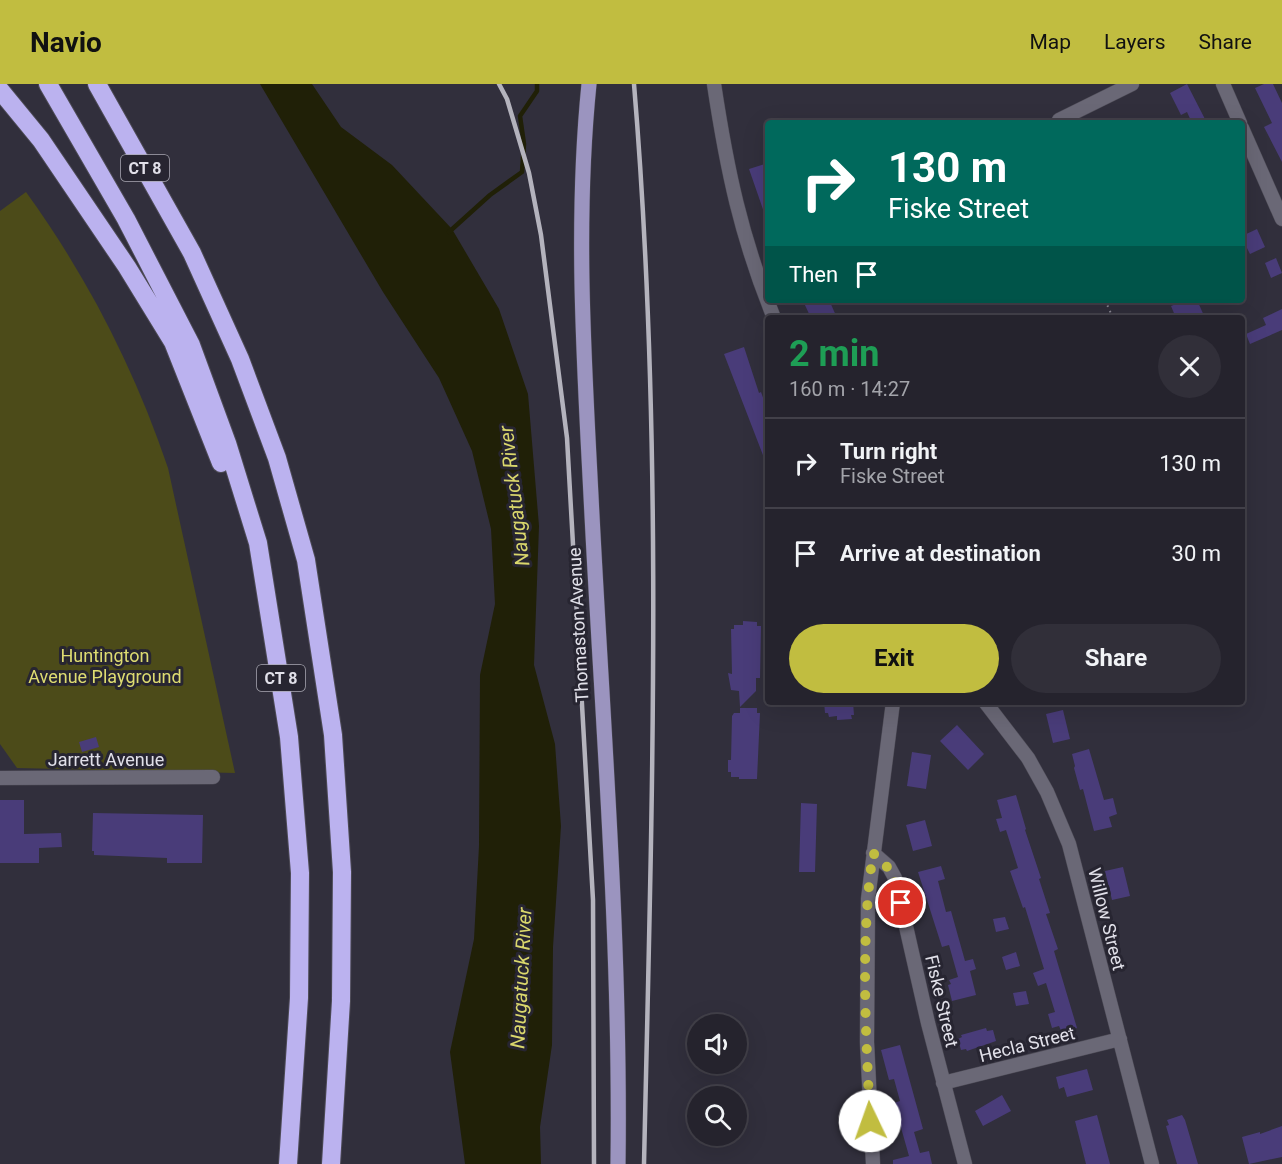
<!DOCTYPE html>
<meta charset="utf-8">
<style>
body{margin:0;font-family:Roboto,sans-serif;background:#312f39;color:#f1f3f6;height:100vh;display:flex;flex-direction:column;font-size:22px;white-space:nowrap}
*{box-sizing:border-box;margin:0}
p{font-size:20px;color:#a3a4aa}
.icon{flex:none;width:33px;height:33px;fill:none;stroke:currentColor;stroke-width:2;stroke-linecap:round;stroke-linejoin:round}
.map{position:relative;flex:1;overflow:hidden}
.side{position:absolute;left:765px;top:231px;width:480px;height:390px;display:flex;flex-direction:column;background:#25232d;border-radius:6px;box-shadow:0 6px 24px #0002,0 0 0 2px #424049}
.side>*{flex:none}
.banner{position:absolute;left:765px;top:36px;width:480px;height:183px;border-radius:6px;box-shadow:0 6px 24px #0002,0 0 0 2px #424049;background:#00695c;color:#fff;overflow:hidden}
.tools{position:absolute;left:687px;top:930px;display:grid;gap:12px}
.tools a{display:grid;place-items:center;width:60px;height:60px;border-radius:50%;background:#25232d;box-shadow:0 6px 24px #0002,0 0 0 2px #424049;font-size:30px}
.pin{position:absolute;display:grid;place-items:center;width:51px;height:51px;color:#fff;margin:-26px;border:3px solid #fff;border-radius:50%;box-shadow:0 2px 6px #0007}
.me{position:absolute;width:66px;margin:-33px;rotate:357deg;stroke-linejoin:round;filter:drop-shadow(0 0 4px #0008)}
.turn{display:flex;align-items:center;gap:21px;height:126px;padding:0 24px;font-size:27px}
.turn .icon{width:78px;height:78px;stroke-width:2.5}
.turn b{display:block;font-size:42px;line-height:51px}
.then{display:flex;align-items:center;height:57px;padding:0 24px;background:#0003;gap:12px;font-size:22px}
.round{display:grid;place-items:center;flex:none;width:63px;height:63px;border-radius:32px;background:#312f39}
.overview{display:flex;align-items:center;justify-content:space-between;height:102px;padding:0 24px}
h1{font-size:36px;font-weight:700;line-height:45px;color:#1e9e55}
.button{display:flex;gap:12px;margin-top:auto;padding:12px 24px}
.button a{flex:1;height:69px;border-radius:36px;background:#c1bd40;color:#111;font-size:24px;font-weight:700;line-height:69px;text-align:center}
.button a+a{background:#312f39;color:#f1f3f6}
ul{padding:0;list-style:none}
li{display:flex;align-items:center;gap:18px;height:90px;padding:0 24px;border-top:2px solid #424049}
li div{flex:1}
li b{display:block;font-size:22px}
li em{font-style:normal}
header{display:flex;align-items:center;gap:36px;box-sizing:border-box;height:84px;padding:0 30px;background:#c1bd40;color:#111}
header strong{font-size:28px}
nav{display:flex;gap:33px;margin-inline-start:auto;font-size:21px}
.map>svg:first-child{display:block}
</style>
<header>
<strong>Navio</strong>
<nav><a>Map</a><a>Layers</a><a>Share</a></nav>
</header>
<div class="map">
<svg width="1282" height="1080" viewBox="0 0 1282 1080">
<rect width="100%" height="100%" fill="#312f3c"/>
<path fill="#4c4b19" d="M26,108c62,86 108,176 142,276l67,305 -218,-5 -17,-24v-533z"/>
<path fill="#202007" d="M260,0h52l29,43 51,38 60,64 47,80 29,85 11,132 -5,139 21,79 6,82 -8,121 -1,98 -12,82 1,37h-76l-15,-112 24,-113 5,-93 1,-171 15,-71 -4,-75 -19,-78 -33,-73 -56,-86z"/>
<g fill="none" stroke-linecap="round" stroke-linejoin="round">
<path stroke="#202007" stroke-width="4.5" d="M449,148l41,-37 32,-23 2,-28 -4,-28 17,-25v-7"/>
</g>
<path fill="#493c79" d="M1187,0l20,39h-15l-5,-11 -6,3 -11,-22z
M1264,0h9l9,19v59l-18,-35 8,-4 -17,-35z
M768,79v52h-3l-16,-46z
M1257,145l8,18 -15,7 -3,-6 -5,2v-14z
M1276,174l6,15 -11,5 -6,-15z
M811,216h14l1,4 4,-2 7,16h-26l-7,-15z
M1187,216h10l8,18h-29l-5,-12z
M1282,225v21l-32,14 -4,-10 20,-9 -3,-7z
M744,263l15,46 2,-1 7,20v56l-44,-114z
M743,537l14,1v4h4l-1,52h-4v13l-16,16 -1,-16 -8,-1 -3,-17 4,1 -1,-45h3v-4h9z
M824,618h29l1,13h-3l1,4 -15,1v-4l-8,1 -1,-4h-3z
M740,624h17v5h3l-3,66h-18v-2h-8v-5h-3v-12h3l1,-44 2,-3h6z
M1063,626l7,29 -17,4 -7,-29z
M957,641l27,29 -16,16 -28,-29z
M96,653l3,10 -17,5 -3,-10z
M1089,665l15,51 9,-2 4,16 -8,3 3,10 -18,4 -11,-42 -3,1 -6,-22 1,-2 -3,-12z
M912,668l19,3 -5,34 -19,-3z
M1016,711l10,34 -1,1 16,48 -2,1 11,34 -4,1 12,35 -4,2 23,77 -15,5 -3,-7 -7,2 -4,-14 7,-2 -9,-29 -8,3 -5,-13 11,-4 -19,-62 -2,1 -13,-37 8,-3 -12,-38 -6,2 -4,-13 6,-1 -5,-18z
M0,716h24v34l37,-1 1,14 -23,1v15h-39z
M801,719l16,1 -2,68h-16z
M93,729l110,2 -1,48h-35v-5l-73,-3v-4h-2z
M925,736l7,26 -19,5 -7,-26z
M941,782l4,13 -7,2 8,31 5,-1 14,50 8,-2 3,10 -6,2 6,24 -24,6 -4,-16 3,-1 -2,-4 9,-3 -9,-32 -7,2 -24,-75z
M1123,783l7,29 -18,4 -7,-29z
M1005,833l4,12 -13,3 -3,-13z
M1016,868l4,14 -14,4 -4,-13z
M1026,907l3,13 -13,2 -3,-13z
M986,944l1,3 6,-1 3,11 -29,10 -1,-2 -5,1 -3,-11 4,-2 -1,-2z
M900,961l23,84 -9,3 6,21 9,-2 3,13h-39v-4l16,-4 -15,-53 6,-2 -6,-22 -5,1 -8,-30z
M1087,985l6,21 -26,7 -3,-10 -5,2 -3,-12z
M1002,1011l9,16 -28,15 -8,-15z
M1097,1031l13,49h-24l-11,-43z
M1182,1031l3,5 13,44h-21l-11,-38 3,-1 -2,-5z
M1282,1042v31l-33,7 -7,-27 18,-5v2z"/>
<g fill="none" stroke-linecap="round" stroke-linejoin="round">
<defs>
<path id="minor" d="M714,0c13,86 27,153 60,234
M1223,0l17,39
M1059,36l73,-36
M1242,44l40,91
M985,618l43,56 19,34 22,52 83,320
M0,694l213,-1
M873,769l16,14 6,11 33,145 37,141
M943,999l177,-44
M873,1080l-6,-122 1,-143 25,-197"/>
<path id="major" d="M589,0c-14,138 -5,275 2,412 11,222 30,446 27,668"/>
<path id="highway" d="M48,0l78,135 65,126 36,98 31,100 31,194 11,136 -1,125 -11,166
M97,0l95,169 48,106 37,99 29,102 27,175 9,137 -1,129 -10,163
M0,6l41,50 86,127 46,75 48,121"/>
</defs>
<use href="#minor" stroke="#4d4b56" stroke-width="15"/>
<use href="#major" stroke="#4d4b56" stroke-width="16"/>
<use href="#highway" stroke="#4d4b56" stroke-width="20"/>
<path stroke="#8e8c97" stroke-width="2" stroke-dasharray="1.5 4.5" stroke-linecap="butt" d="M1105,216l8,18"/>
<use href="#minor" stroke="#6a6876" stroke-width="14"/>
<use href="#major" stroke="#9b94bf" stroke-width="15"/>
<use href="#highway" stroke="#bbb2ef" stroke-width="18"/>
<path stroke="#b4b3bd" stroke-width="4.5" d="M499,0l8,15 22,74 12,62 26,203 26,462 1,264
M634,0c30,359 18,720 10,1080"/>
</g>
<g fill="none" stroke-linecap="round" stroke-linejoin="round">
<path stroke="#c1bd40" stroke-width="10" stroke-dasharray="0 18" d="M870,1037c-4,-89 -10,-180 3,-268l19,19 9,31"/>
</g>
<g text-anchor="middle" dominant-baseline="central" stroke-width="6" stroke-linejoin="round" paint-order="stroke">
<g fill="#272531" stroke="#a9a8b2" stroke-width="1.5">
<rect x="121" y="71" width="48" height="26" rx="4.5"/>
<rect x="257" y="581" width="48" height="26" rx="4.5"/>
</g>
<g font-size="16" font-weight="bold" fill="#e1e0e9">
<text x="145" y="84">CT 8</text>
<text x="281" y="594">CT 8</text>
</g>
<g font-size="18" fill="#e1e0e9" stroke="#272531">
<text transform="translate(578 541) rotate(-93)">Thomaston Avenue</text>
<text x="106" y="675">Jarrett Avenue</text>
<text transform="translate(1107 835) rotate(76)">Willow Street</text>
<text transform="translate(942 917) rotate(77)">Fiske Street</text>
<text transform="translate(1027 960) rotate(-14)">Hecla Street</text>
</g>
<g font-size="18" fill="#dedc71" stroke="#272531">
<text x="105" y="571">Huntington<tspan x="105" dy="21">Avenue Playground</tspan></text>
</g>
<g font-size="20" font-style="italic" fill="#dad76c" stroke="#272531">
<text transform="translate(514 412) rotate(-97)">Naugatuck River</text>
<text transform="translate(521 894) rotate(-87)">Naugatuck River</text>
</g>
</g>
</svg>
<div class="tools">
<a><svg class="icon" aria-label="sound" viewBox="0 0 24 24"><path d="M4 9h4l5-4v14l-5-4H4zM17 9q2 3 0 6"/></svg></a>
<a><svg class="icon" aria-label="search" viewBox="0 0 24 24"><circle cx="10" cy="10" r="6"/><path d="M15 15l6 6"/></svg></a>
</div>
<div class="pin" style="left:901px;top:819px;background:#d93025"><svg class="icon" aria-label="arrive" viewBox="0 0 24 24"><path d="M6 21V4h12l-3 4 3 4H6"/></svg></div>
<svg class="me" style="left:870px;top:1037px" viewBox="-20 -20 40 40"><circle r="19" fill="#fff"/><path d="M0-13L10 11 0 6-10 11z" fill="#c1bd40"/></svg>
<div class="banner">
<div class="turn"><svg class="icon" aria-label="right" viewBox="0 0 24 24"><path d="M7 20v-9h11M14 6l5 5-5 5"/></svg><div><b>130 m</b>Fiske Street</div></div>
<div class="then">Then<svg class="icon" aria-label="arrive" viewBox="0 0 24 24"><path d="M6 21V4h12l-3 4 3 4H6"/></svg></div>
</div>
<section class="side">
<div class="overview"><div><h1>2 min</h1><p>160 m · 14:27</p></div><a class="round"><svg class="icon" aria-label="close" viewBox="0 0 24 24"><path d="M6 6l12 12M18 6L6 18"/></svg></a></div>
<ul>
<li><svg class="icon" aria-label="right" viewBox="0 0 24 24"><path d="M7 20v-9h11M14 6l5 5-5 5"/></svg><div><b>Turn right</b><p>Fiske Street</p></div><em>130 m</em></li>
<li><svg class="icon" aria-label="arrive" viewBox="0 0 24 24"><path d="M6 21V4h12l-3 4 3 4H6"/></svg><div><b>Arrive at destination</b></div><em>30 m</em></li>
</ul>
<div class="button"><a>Exit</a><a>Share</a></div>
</section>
</div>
